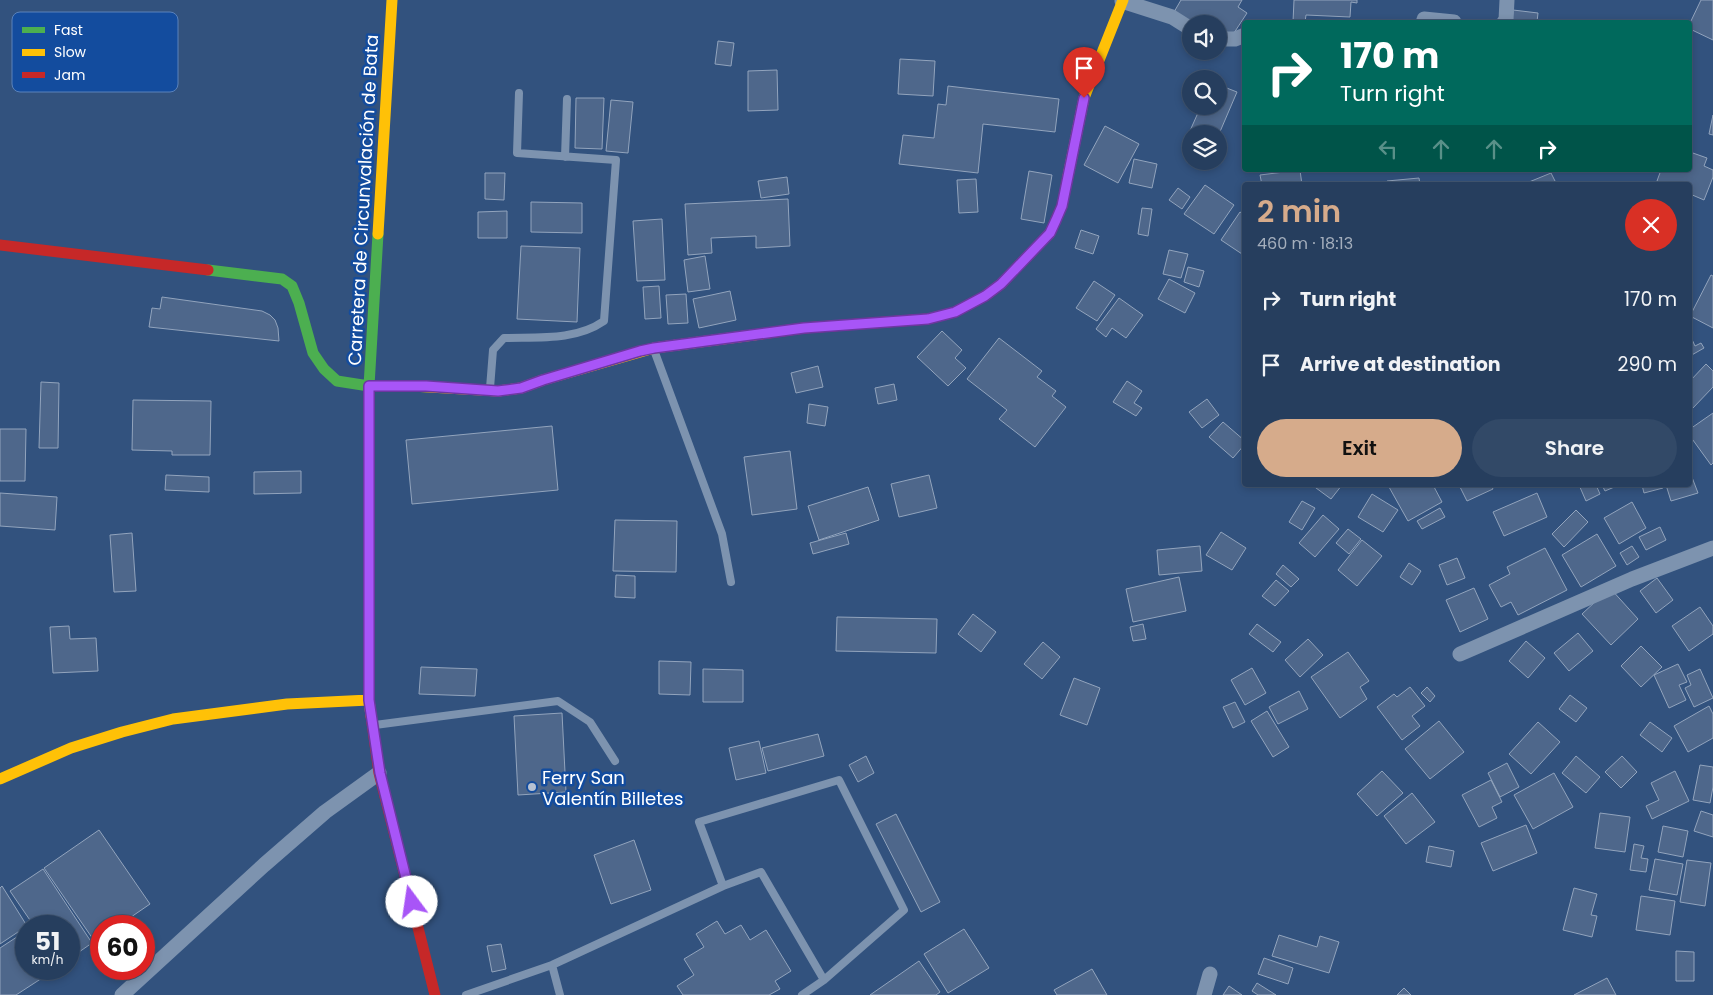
<!DOCTYPE html>
<meta charset="utf-8">
<style>
body{margin:0;font-family:Poppins,sans-serif;background:#324967;color:#f1f3f6;height:100vh;display:flex;flex-direction:column;font-size:19px;white-space:nowrap}
*{box-sizing:border-box;margin:0}
p{font-size:16px;color:#a4aebc}
.icon{flex:none;width:28px;height:28px;fill:none;stroke:currentColor;stroke-width:2;stroke-linecap:round;stroke-linejoin:round}
.map{position:relative;flex:1;overflow:hidden}
.side{position:absolute;left:1242px;top:182px;width:450px;height:305px;display:flex;flex-direction:column;background:#263e5e;border-radius:5px;box-shadow:0 2px 8px #0003,0 0 0 1px #425773}
.side>*{flex:none}
.guide{position:absolute;left:1242px;top:20px;width:450px;height:152px;border-radius:5px;box-shadow:0 2px 8px #0003,0 0 0 1px #425773;background:#00695c;color:#fff;overflow:hidden}
.controls{position:absolute;left:1182px;top:15px;display:grid;gap:10px}
.controls a{display:grid;place-items:center;width:45px;height:45px;border-radius:50%;background:#263e5e;box-shadow:0 2px 8px #0003,0 0 0 1px #425773;font-size:25px}
.speed{position:absolute;left:15px;top:915px;display:flex;gap:10px;font-size:25px;font-weight:700;text-align:center}
.speed>*{display:grid;place-content:center;width:65px;height:65px;border-radius:50%;background:#263e5e;box-shadow:0 2px 8px #0003,0 0 0 1px #425773;line-height:1}
.speed small{font-size:12px;font-weight:400}
.speed .limit{border:8px solid #d22;background:#fff;color:#111}
.pin{position:absolute;display:grid;place-items:center;width:42px;height:42px;color:#fff;margin:-51px -21px;border-radius:50% 50% 50% 0;rotate:-45deg;box-shadow:0 0 5px #0007}
.pin .icon{rotate:45deg}
.me{position:absolute;width:55px;margin:-28px;rotate:346deg;stroke-linejoin:round;filter:drop-shadow(0 0 4px #0008)}
.turn{display:flex;align-items:center;gap:18px;height:105px;padding:0 15px;font-size:22px}
.turn .icon{width:65px;height:65px;stroke-width:2.5}
.turn b{display:block;font-size:35px;line-height:42px}
.lanes{display:flex;align-items:center;height:48px;padding:0 15px;background:#0003;justify-content:center;gap:25px;direction:ltr}
.lanes .off{opacity:.35}
.round{display:grid;place-items:center;flex:none;width:52px;height:52px;border-radius:26px;background:#324967}
.summary{display:flex;align-items:center;justify-content:space-between;height:85px;padding:0 15px}
h1{font-size:30px;font-weight:600;line-height:38px;color:#d6ab8b}
.cta{display:flex;gap:10px;margin-top:auto;padding:10px 15px}
.cta a{flex:1;height:58px;border-radius:30px;background:#d6ab8b;color:#111;font-size:20px;font-weight:600;line-height:58px;text-align:center}
.cta a+a{background:#324967;color:#f1f3f6}
ul{padding:0;list-style:none}
li{display:flex;align-items:center;gap:15px;height:65px;padding:0 15px}
li div{flex:1}
li b{display:block;font-size:19px}
li em{font-style:normal}
.map>svg:first-child{display:block}
</style>
<div class="map">
<svg width="1713" height="995" viewBox="0 0 1713 995">
<rect width="100%" height="100%" fill="#32527e"/>
<path fill="#4e678b" stroke="#92a4bd" d="M1181,0h61l-4,7 9,6 -15,23 -13,-8v-4h-26l-19,-12z
M1294,0h63v3l-6,-1 -1,15 -44,-2 -1,7h-12z
M1701,0h12v40l-23,-11v-6z
M1513,10l25,3 -1,9h-25z
M718,41l16,2 -3,23 -16,-2z
M900,59l35,2 -2,35 -35,-2z
M777,70l1,40 -30,1v-40z
M1219,85l18,7 -18,42 -30,-1 12,-27h18z
M948,86l111,13 -4,33 -72,-8 -5,49 -79,-9 4,-29 31,3 4,-34 8,1z
M576,98h28l-2,51 -27,-1z
M611,100l22,2 -5,51 -22,-2z
M1713,115v20l-4,-1z
M1105,126l34,18 -21,39 -34,-18z
M1690,152l17,6 -3,8 9,4v7l-9,23 -14,-6v-9h-24l-9,-4 4,-11h29z
M1134,159l23,5 -5,24 -23,-5z
M1300,170l2,15h-40l-2,-10z
M1029,171l23,4 -8,48 -23,-4z
M485,173h20l-1,27 -19,-1z
M1551,173l6,12h-27l-1,-3z
M787,177l2,17 -28,4 -3,-17z
M1419,178l1,7h-33v-4z
M976,179l2,33 -19,1 -2,-33z
M1205,185l29,20 -20,29 -30,-20z
M1178,188l12,9 -8,12 -13,-9z
M788,199l2,47 -34,2v-12l-45,2 1,15 -24,2 -3,-51z
M531,202l51,1v30l-51,-1z
M1142,208l10,1 -4,27 -10,-2z
M507,211v27h-29v-26z
M1240,212l5,3v41l-24,-16z
M662,219l3,61 -28,1 -4,-60z
M1081,230l18,6 -6,18 -18,-6z
M521,246l59,2 -3,74 -60,-3z
M1169,250l19,4 -7,24 -18,-4z
M705,256l5,33 -22,3 -4,-32z
M1188,267l16,4 -5,16 -15,-5z
M1711,275l2,1v52l-23,-12z
M1169,279l26,14 -10,20 -27,-14z
M1094,281l21,14 -18,26 -21,-13z
M659,286l2,32 -16,1 -2,-32z
M730,291l6,29 -37,8 -6,-29z
M686,294l2,29 -20,1 -2,-29z
M162,297l100,14 8,4 5,5 3,8 1,13 -130,-14 3,-19 8,1z
M1119,298l24,17 -17,23 -14,-10 -6,9 -10,-8z
M942,331l20,19 -7,8 11,10 -18,18 -31,-29z
M1690,335l5,11 6,-3 3,5 -14,8z
M999,338l43,33 -5,6 19,14 -4,5 14,11 -31,40 -36,-28 8,-9 -40,-31z
M1706,364l7,7v16l-21,22 -2,-3v-25z
M818,366l5,21 -27,6 -5,-20z
M1127,381l15,10 -8,12 8,5 -6,8 -23,-14z
M41,382l18,1 -1,65h-19z
M894,384l3,16 -19,4 -3,-16z
M1207,399l12,16 -17,13 -13,-16z
M133,400l78,1 -1,54h-38v-4l-40,-1z
M809,404l19,3 -3,19 -18,-3z
M1713,413v50l-2,2 -21,-29v-7z
M1223,422l22,19v3l-12,14 -24,-21z
M552,426l6,64 -146,14 -6,-64z
M0,429h26l-1,52h-25z
M790,451l7,58 -45,6 -8,-58z
M301,471v22l-47,1v-22z
M1690,472l8,21 -27,8 -5,-16h24z
M166,475l43,2v15l-44,-2z
M929,475l8,33 -38,9 -8,-33z
M1312,485h30l-11,14z
M1393,485h40l9,17 -34,19 -19,-34z
M1459,485h32l2,4 -26,12z
M1579,485h17l4,9 -14,7z
M1602,485h17l-14,6z
M1642,485h20l1,3 -19,5z
M868,487l11,33 -60,20 -11,-34z
M0,493l57,4 -2,33 -55,-4z
M1537,493l10,24 -43,19 -11,-24z
M1372,494l26,16 -15,22 -25,-15z
M1302,501l13,7 -13,22 -13,-8z
M1632,502l14,26 -27,16 -15,-26z
M1440,508l5,9 -23,12 -5,-8z
M1576,510l12,12 -24,25 -12,-13z
M1323,515l16,14 -24,28 -16,-14z
M615,520l62,1 -1,51 -63,-1z
M1660,527l6,13 -20,10 -7,-13z
M1348,529l13,10 -12,15 -13,-11z
M1221,532l25,16 -14,22 -26,-15z
M132,533l4,58 -22,1 -4,-57z
M846,533l3,11 -36,10 -3,-11z
M1597,534l19,32 -35,21 -19,-32z
M1362,540l20,16 -25,30 -19,-16z
M1200,546l2,25 -43,4 -2,-25z
M1632,546l7,11 -12,8 -7,-12z
M1545,548l22,42 -49,25 -7,-13 -10,5 -12,-22 21,-11 -3,-7z
M1457,558l8,20 -18,7 -8,-20z
M1409,563l12,8 -9,14 -12,-8z
M1283,565l16,14 -8,8 -15,-13z
M616,575l19,1v22l-20,-1z
M1179,577l7,34 -53,11 -7,-33z
M1657,578l16,22 -17,13 -16,-22z
M1276,580l13,11 -14,15 -13,-10z
M1474,588l14,31 -28,13 -14,-32z
M1610,588l28,31 -27,26 -29,-31z
M1700,607l13,19v8l-24,17 -17,-25z
M973,614l23,18 -15,20 -23,-18z
M837,617l100,2 -1,34 -100,-2z
M1143,624l3,15 -13,2 -3,-14z
M1257,624l24,18 -8,10 -24,-18z
M69,626l1,13 26,-1 2,33 -45,2 -3,-46z
M1578,633l15,18 -24,20 -15,-18z
M1308,639l15,16 -23,22 -15,-17z
M1526,641l19,17 -17,20 -19,-17z
M1043,642l17,15 -18,22 -18,-15z
M1641,646l21,21 -21,20 -20,-21z
M1348,652l21,29 -9,6 7,12 -27,19 -29,-41z
M659,661l32,1 -1,33 -31,-1z
M1678,664l9,18 -8,3 7,15 -17,8 -15,-33z
M421,667l56,2 -2,27 -56,-2z
M1252,668l14,25 -21,12 -14,-25z
M703,669l40,1v32h-40z
M1700,669l13,29 -19,9 -9,-19 6,-3 -4,-10z
M1074,678l26,10 -13,37 -27,-10z
M1410,687l15,19 -13,10 8,10 -18,14 -25,-33 17,-13 3,3z
M1427,687l8,9 -5,6 -9,-9z
M1299,691l9,18 -30,15 -9,-17z
M1570,695l17,13 -11,14 -17,-13z
M1235,702l10,20 -12,6 -10,-21z
M1709,706l4,8v24l-25,14 -14,-26z
M1267,711l22,36 -16,10 -22,-36z
M562,713l4,79 -48,3 -4,-79z
M1439,721l25,31 -34,27 -25,-30z
M1538,722l22,20 -29,32 -22,-20z
M1650,722l22,16 -10,14 -22,-17z
M818,734l6,22 -56,15 -6,-23z
M759,741l7,32 -30,7 -7,-32z
M866,756l8,17 -16,9 -9,-17z
M1576,756l24,21 -14,16 -24,-20z
M1622,756l15,16 -16,16 -16,-16z
M1507,763l12,24 -19,10 -12,-24z
M1700,765l13,2v20l-3,16 -17,-3z
M1382,771l21,22 -26,23 -20,-22z
M1675,771l14,30 -37,18 -6,-13 13,-6 -8,-17z
M1554,773l19,34 -40,22 -19,-34z
M1491,780l11,22 -10,5 5,11 -18,9 -17,-32z
M1412,793l23,29 -29,22 -22,-28z
M1701,811l12,4v22l-19,-6z
M1600,813l30,4 -5,35 -30,-4z
M896,814l44,88 -19,10 -45,-88z
M1526,825l11,28 -44,18 -12,-28z
M1663,826l25,5 -5,26 -25,-5z
M99,830l51,74 -32,22h-17v12l-6,4 -51,-74z
M634,840l17,50 -40,14 -17,-49z
M1634,844l10,2 -3,12 7,1 -2,13 -16,-2z
M1429,846l25,5 -3,16 -25,-5z
M1655,859l28,5 -6,31 -28,-5z
M1687,860l24,3 -6,43 -25,-4z
M43,869l49,74 -23,16v-33h-35l-24,-35z
M2,886l25,40 -27,18v-56z
M1574,888l23,6 -6,21 6,1 -5,21 -29,-7z
M1641,896l34,5 -5,34 -34,-5z
M717,921l8,13 16,-9 9,15 16,-10 25,41 -16,10 5,8 -11,6h-86l-6,-9 17,-11 -10,-16 20,-12 -8,-13z
M964,929l25,39 -41,25 -24,-39z
M26,931v38h30l-40,26h-16v-47z
M1279,935l38,12 3,-11 19,6 -10,31 -57,-17z
M501,944l5,25 -14,3 -5,-26z
M1676,951l18,1v29h-18z
M1264,958l29,10 -5,16 -30,-10z
M919,961l21,31 -4,3h-66z
M1092,969l15,26h-50l-3,-5z
M1607,978l9,17h-42z
M1257,983l19,12h-18l-6,-4z
M1229,986l13,9h-19z
M1404,988l7,7h-14z"/>
<g fill="none" stroke-linecap="round" stroke-linejoin="round">
<path stroke="#7d93af" stroke-width="8" d="M565,157l2,-58
M654,350l68,184 9,48
M490,388l3,-38 11,-12c34,-1 71,3 100,-17l12,-161 -99,-7 2,-60
M375,725l183,-24 32,21 25,39
M723,886l-24,-64 140,-42 65,130 -80,70 -22,15
M552,965l8,30
M466,995l86,-30 171,-79 38,-14 63,108"/>
<path stroke="#7d93af" stroke-width="15" d="M1122,1l50,16 19,12
M1424,19l30,3
M1504,22l2,-2 1,-20
M1219,39h16l10,-4
M1460,654l172,-75 81,-31
M122,995l142,-130 61,-53 54,-39
M1204,995l6,-21"/>
<path stroke="#4caf50" stroke-width="11" d="M208,270l74,9 10,7 7,17 14,50 11,16 13,12 32,5h43
M369,480v-94l9,-152"/>
<path stroke="#ffc107" stroke-width="11" d="M1068,176l16,-78 39,-98
M378,234l14,-234
M412,386l86,5 23,-3 22,-8 111,-32 107,-14
M369,480v220l2,16
M0,779l71,-31 51,-16 51,-13 114,-15 82,-4"/>
<path stroke="#c62828" stroke-width="11" d="M0,245l208,25
M761,334l43,-6 124,-9 27,-7 30,-16 16,-12 49,-51 12,-27 6,-30
M371,716l8,57 56,222"/>
</g>
<g fill="none" stroke-linecap="round" stroke-linejoin="round">
<defs>
<path id="route" d="M412,902l-32,-129 -11,-73v-314h57l72,5 23,-3 22,-8 97,-29 14,-3 150,-20 124,-9 27,-7 30,-16 16,-12 49,-51 6,-13 6,-14 22,-108"/>
</defs>
<use href="#route" stroke="#6d37a1" stroke-width="12"/>
<use href="#route" stroke="#a855f7" stroke-width="9"/>
</g>
<circle fill="#b7c2d2" stroke="#134c9e" stroke-width="2" cx="532" cy="787" r="5"/>
<g text-anchor="middle" dominant-baseline="central" stroke-width="5" stroke-linejoin="round" paint-order="stroke">
<g font-size="18" fill="#fff" stroke="#134c9e">
<text transform="translate(363 200) rotate(-87)">Carretera de Circunvalación de Bata</text>
</g>
<g font-size="18" fill="#fff" stroke="#134c9e" text-anchor="start">
<text x="542" y="777">Ferry San<tspan x="542" dy="21">Valentín Billetes</tspan></text>
</g>
</g>
<rect x="12" y="12" width="166" height="80" rx="8" fill="#134c9e" stroke="#5a82bb" stroke-width="1"/>
<rect x="22" y="27" width="23" height="6" fill="#4caf50"/>
<rect x="22" y="49" width="23" height="7" fill="#ffc107"/>
<rect x="22" y="72" width="23" height="6" fill="#c62828"/>
<g font-size="14" fill="#fff">
<text x="54" y="35">Fast</text>
<text x="54" y="57">Slow</text>
<text x="54" y="80">Jam</text>
</g>
</svg>
<div class="controls">
<a><svg class="icon" aria-label="sound" viewBox="0 0 24 24"><path d="M4 9h4l5-4v14l-5-4H4zM17 9q2 3 0 6"/></svg></a>
<a><svg class="icon" aria-label="search" viewBox="0 0 24 24"><circle cx="10" cy="10" r="6"/><path d="M15 15l6 6"/></svg></a>
<a><svg class="icon" aria-label="layers" viewBox="0 0 24 24"><path d="M12 4l9 5-9 5-9-5zM3 14l9 5 9-5"/></svg></a>
</div>
<div class="speed"><div>51<small>km/h</small></div><div class="limit">60</div></div>
<div class="pin" style="left:1084px;top:98px;background:#d93025"><svg class="icon" aria-label="arrive" viewBox="0 0 24 24"><path d="M6 21V4h12l-3 4 3 4H6"/></svg></div>
<svg class="me" style="left:412px;top:902px" viewBox="-20 -20 40 40"><circle r="19" fill="#fff"/><path d="M0-13L10 11 0 6-10 11z" fill="#a855f7"/></svg>
<div class="guide">
<div class="turn"><svg class="icon" aria-label="right" viewBox="0 0 24 24"><path d="M7 20v-9h11M14 6l5 5-5 5"/></svg><div><b>170 m</b>Turn right</div></div>
<div class="lanes"><svg class="icon off" aria-label="left" viewBox="0 0 24 24"><path d="M17 20v-9H6M10 6l-5 5 5 5"/></svg><svg class="icon off" aria-label="ahead" viewBox="0 0 24 24"><path d="M12 20V5M6 11l6-6 6 6"/></svg><svg class="icon off" aria-label="ahead" viewBox="0 0 24 24"><path d="M12 20V5M6 11l6-6 6 6"/></svg><svg class="icon" aria-label="right" viewBox="0 0 24 24"><path d="M7 20v-9h11M14 6l5 5-5 5"/></svg></div>
</div>
<section class="side">
<div class="summary"><div><h1>2 min</h1><p>460 m · 18:13</p></div><a class="round" style="background:#d93025;color:#fff"><svg class="icon" aria-label="close" viewBox="0 0 24 24"><path d="M6 6l12 12M18 6L6 18"/></svg></a></div>
<ul>
<li><svg class="icon" aria-label="right" viewBox="0 0 24 24"><path d="M7 20v-9h11M14 6l5 5-5 5"/></svg><div><b>Turn right</b></div><em>170 m</em></li>
<li><svg class="icon" aria-label="arrive" viewBox="0 0 24 24"><path d="M6 21V4h12l-3 4 3 4H6"/></svg><div><b>Arrive at destination</b></div><em>290 m</em></li>
</ul>
<div class="cta"><a>Exit</a><a>Share</a></div>
</section>
</div>
